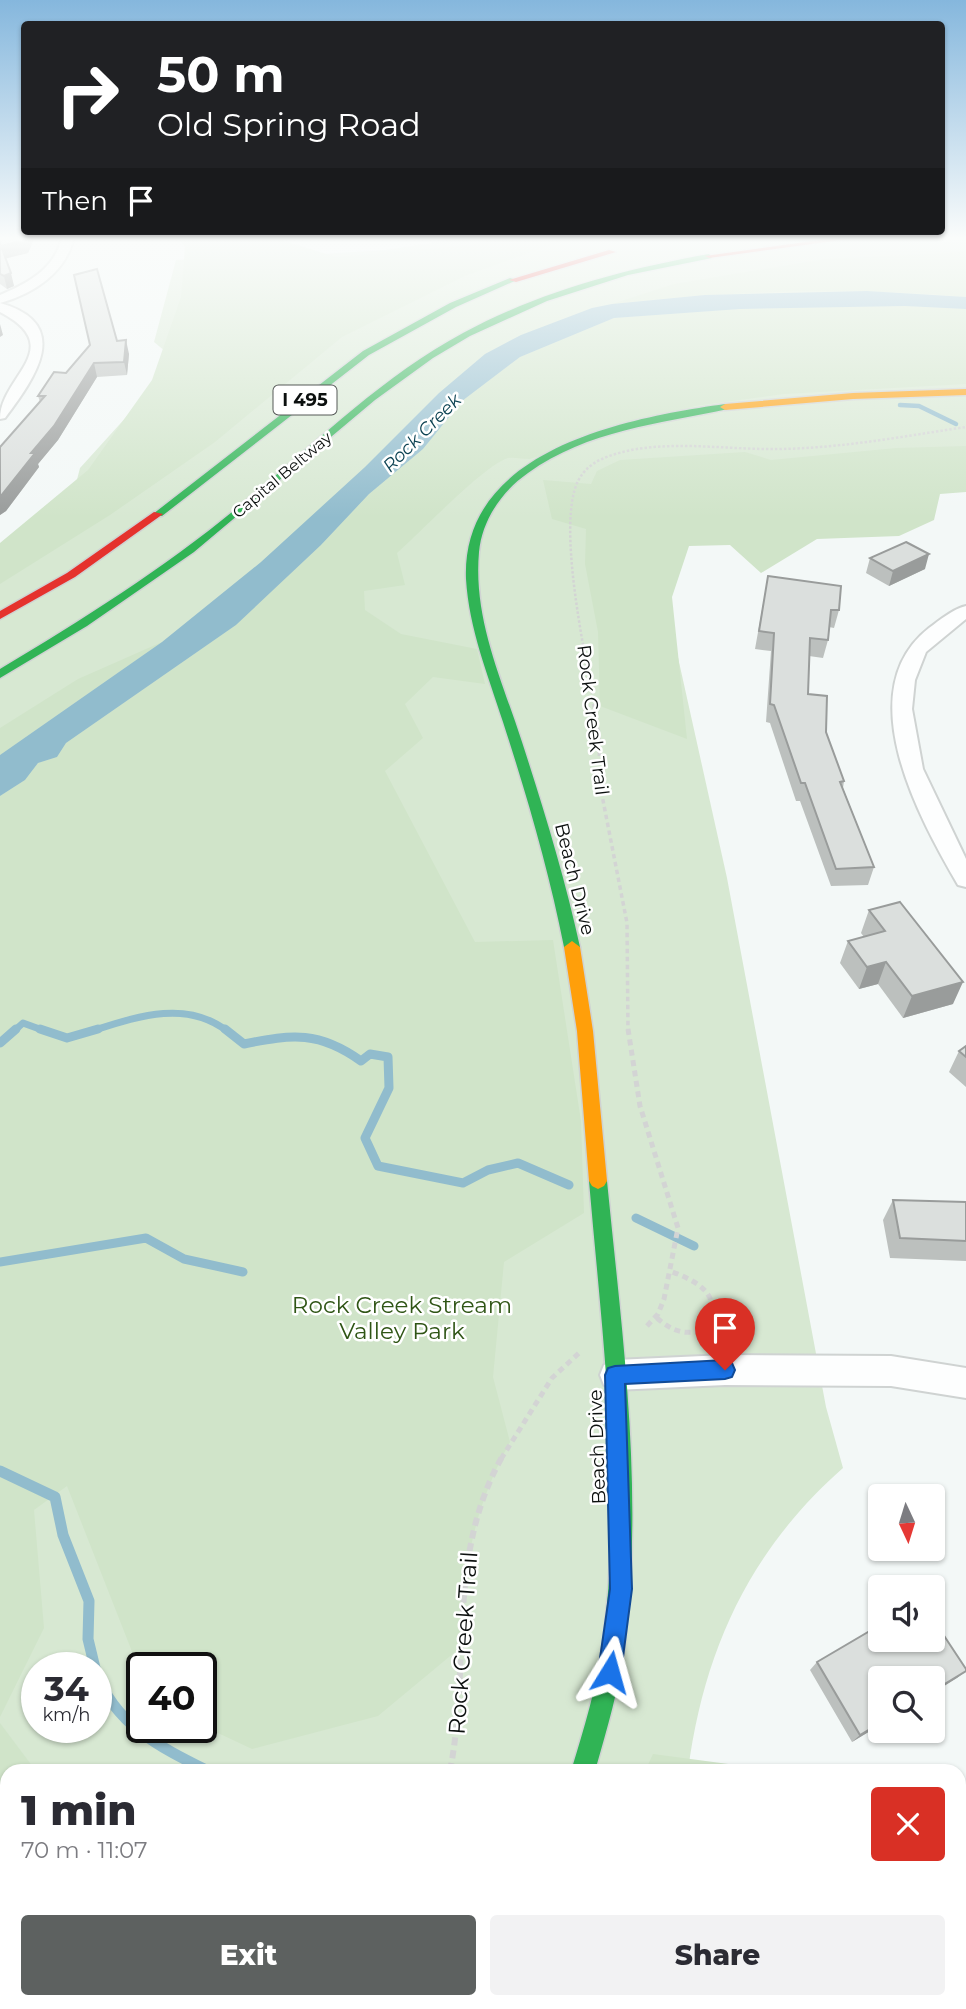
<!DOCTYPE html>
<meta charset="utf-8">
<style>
body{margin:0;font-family:Montserrat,sans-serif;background:#f2f2f3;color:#2b2b33;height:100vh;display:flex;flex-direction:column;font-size:26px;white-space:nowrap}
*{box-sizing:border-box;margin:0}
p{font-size:23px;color:#7c7c81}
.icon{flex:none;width:38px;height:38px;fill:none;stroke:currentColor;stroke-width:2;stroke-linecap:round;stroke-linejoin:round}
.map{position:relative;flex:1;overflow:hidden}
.details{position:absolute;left:0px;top:1764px;width:966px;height:245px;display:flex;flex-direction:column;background:#fff;border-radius:21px 21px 0 0;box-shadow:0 2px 5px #0004}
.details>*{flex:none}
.banner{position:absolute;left:21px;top:21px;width:924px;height:214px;border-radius:7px;box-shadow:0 2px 5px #0004;background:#202124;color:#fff;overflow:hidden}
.needle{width:46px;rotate:176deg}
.tools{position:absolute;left:868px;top:1484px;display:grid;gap:14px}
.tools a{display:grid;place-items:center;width:77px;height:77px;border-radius:7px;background:#fff;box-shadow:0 2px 5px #0004;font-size:35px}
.speed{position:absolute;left:21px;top:1652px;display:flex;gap:14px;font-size:35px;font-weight:700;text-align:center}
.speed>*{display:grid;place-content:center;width:91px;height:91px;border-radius:50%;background:#fff;box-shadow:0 2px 5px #0004;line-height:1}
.speed small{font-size:18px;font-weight:400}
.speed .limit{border:4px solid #111;border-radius:10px;background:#fff;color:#111}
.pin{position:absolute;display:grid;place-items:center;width:60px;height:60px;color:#fff;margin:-72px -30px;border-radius:50% 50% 50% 0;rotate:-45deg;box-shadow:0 0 7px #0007}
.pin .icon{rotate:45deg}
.me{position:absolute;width:77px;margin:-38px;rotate:8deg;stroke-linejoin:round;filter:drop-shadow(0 0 5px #0008)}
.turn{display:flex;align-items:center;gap:24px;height:147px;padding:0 21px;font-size:32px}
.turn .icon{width:91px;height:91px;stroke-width:2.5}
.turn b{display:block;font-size:49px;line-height:60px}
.then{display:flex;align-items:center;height:66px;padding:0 21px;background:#0003;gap:14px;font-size:26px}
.round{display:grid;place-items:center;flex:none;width:74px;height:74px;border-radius:7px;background:#f2f2f3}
.overview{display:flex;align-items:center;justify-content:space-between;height:119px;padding:0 21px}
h1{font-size:42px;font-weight:800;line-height:52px}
.button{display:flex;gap:14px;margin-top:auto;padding:14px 21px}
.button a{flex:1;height:80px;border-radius:7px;background:#5d6160;color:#fff;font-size:28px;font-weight:800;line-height:80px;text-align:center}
.button a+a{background:#f2f2f3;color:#2b2b33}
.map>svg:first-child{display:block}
</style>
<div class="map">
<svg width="966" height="2009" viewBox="0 0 966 2009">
<rect width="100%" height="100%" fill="#f3f8f7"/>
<path fill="#d7e8d2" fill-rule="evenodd" d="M471,237h495v235l-285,70 -16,57 62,279 99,529 17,61c-93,82 -139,181 -155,303h-681v231h658v7h-665v-1450l64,-29 16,-62 97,-107 -23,-19 22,-82 131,-8v3l78,-5zM37,1668h59v59h-59zM142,1668h59v59h-59z"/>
<path fill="#d0e4c9" d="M177,237h95l64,20 136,-12 23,-8h98l-34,5 -94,34 -123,61 -127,105 -105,73 -110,69v-41l88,-73 64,-90 29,-83 4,-50z
M966,252v45c-117,-11 -237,-6 -354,7l62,-20 151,-25z
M905,306l61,3v75l-182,10 -89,12 -165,53c-7,0 -16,-2 -22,-1 -24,7 -89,76 -111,95l8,32 -41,6 1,19 36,24 76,15 8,35 -52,-7 -28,27 18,34 -38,33 90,171 78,-2 28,181 3,92 -80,49 -11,115 17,65c-38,70 -47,127 -49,205l-83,69 -126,33 -51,-24v-57h-59v9l-75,-191 -33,24 10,118 -44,89v-921l25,-16 13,-17 19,-6 9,-14 170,-118 85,-80 48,-51 54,-45 39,-48 58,-44 94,-39 126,-9z
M966,446v46l-26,2 -6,26 -35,16 -82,3 -56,34 -31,-28 -41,1 -17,51 15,142 -87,-33 -2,-74 -13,-68 1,-35 -34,-10 -9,-39 48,4 6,-13 23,-11 125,-8 26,8 125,-12z
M162,642l-162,113v-27l78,-49z
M0,1723l36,48h-29v24h-7z
M653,1754l128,17h-136z
M537,2002h231l-1,7h-235z"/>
<path fill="#91bccd" d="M867,291l99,6v12l-61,-3 -165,3 -126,9 -94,39 -58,44 -39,48 -54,45 -48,51 -85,80 -170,118 -9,14 -19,6 -13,17 -25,16v-41l162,-113 99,-80 104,-95 74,-74 46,-39 36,-19 71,-27 20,-4 93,-9z"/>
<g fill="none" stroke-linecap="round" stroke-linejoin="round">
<path stroke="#91bccd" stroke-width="4.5" d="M900,405l19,1 37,18"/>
<path stroke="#91bccd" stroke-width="7" d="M14,1031l9,-8 22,8
M92,1031c44,-14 94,-32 135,0"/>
<path stroke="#91bccd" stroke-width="9" d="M40,1029l27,9 31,-9
M225,1029l19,15c49,-10 75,-13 117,17l9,-7 18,3 1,31 -24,50 13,28 85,17 25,-13 30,-7 51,22
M0,1043l16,-14
M636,1218l58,28
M0,1262l146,-24 38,21 59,13"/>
<path stroke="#91bccd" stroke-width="11" d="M0,1471l55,26 8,38 26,66 -1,38 7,29
M96,1672c19,53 64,75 112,99"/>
<defs>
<path id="street" d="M62,237h12c-8,36 -41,57 -74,66v-8c28,-12 55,-26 62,-58z
M0,303c74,21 35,75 5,115l-5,1c0,-43 69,-71 0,-107z
M966,606v13l-40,33 -11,28 -3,29 11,60 43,90v28l-8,-2c-39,-67 -109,-194 -29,-257 11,-8 24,-19 37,-22z
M725,1355l166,1 75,12v30l-75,-12 -166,-1 -110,5 -11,-5 -4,-10 4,-10 11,-5z"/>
<path id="fast" d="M709,254l3,4 -84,17 -81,26 -77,35 -37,22 -58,42 -181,152 -107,74 -87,52v-9c82,-49 163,-100 237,-161 74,-60 141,-129 226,-175 76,-41 161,-64 246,-79z
M510,278l7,2 -61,27 -87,48 -207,161 -9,-2 210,-163 87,-48z
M725,404l3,1v4c-69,15 -140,21 -200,64 -26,18 -46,47 -49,79 -6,67 23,128 43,190 22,68 43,136 58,205l-8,6 -8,-6c-15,-76 -37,-151 -61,-225 -15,-47 -34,-93 -37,-143 -5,-130 161,-161 259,-175z
M598,1173l6,3 3,5c15,153 37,307 18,461 -5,44 -18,87 -30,129h-24c13,-42 26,-85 32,-129 20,-153 -1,-308 -14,-461l3,-5z
M436,2002h28l-3,7h-28z"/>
<path id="slow" d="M966,389v6l-113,4 -128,11 -5,-3 5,-3 128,-11z
M572,941l8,6 13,84 14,150 -3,5 -6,3 -6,-3 -3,-5 -12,-150 -13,-84z"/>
<path id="jam" d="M841,237h22l-154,21 -4,-2z
M609,250l7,2 -100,30 -7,-2z
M154,512l9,2 -88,63 -75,42v-8l67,-38z"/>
</defs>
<use href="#street" stroke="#cfd3d2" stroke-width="4"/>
<use href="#fast" stroke="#cfd3d2" stroke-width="3"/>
<use href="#slow" stroke="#cfd3d2" stroke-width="3"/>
<use href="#jam" stroke="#cfd3d2" stroke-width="3"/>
<path stroke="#d3d4d4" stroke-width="2.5" stroke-dasharray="2.5 2" stroke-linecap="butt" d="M593,698c-9,-48 -36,-175 -15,-217 11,-21 32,-26 53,-31 49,-9 100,0 149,-1 63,-1 125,-13 186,-22"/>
<path stroke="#d3d4d4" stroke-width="3.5" stroke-dasharray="4.5 3.5" stroke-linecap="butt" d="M592,696l7,38 1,51 27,138 1,108"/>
<path stroke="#d3d4d4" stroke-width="5" stroke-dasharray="6 4.5" stroke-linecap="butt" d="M628,1029l12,77 38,122 -14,71 -6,15 -12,13
M657,1318c16,14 29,18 49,11 18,-34 -7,-47 -36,-58
M501,1459l51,-81 27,-25"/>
<path stroke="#d3d4d4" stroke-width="6" stroke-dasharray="8 5" stroke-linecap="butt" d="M450,1771c21,-108 -4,-214 52,-314
M163,2009l14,-7"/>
<use href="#street" fill="#fdfefe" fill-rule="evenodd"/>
<use href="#fast" fill="#30b455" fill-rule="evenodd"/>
<use href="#slow" fill="#ff9f0a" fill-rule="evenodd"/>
<use href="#jam" fill="#e5322d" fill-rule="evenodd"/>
</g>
<path fill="#bcc0be" d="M0,237h35l-7,16 -23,5 9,28 -7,3 -7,-5z
M117,341l12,13 -2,21 -30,2 -39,63 -20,24 1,3 -33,44 -6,4v-68l40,-45 -2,-6z
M870,558l55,11 -36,17 -23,-13z
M768,576l71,34 -5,18 -5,-1 -1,13 -5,18 -14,-2 -1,38 18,38 18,49 -1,7 31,79 -6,18 -37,1 -31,-85h-4l-26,-78 -4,-1 5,-71 -16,-2z
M869,910l84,94 -50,14 -25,-34 -19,5 -19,-26 8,-22 16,-4 -3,-4z
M966,1046v41l-17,-15 10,-21z
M893,1200l73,2v59l-76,-3 -7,-38z
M817,1662l140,16h-77v47l-28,17 -42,-72z
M884,2002h75l7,7h-91z"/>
<path fill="#999c9b" d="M26,237h9l-7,16 -24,6 -3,-13z
M11,273l3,13 -7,3 -3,-13z
M0,324l3,11 -3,2z
M126,340l3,14 -2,21 -3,-13z
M94,363l3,14 -39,63 -20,24 1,3 -33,44 -6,4v-18z
M929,554l-4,15 -36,17 4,-15z
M886,962l-8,22 -19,5 8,-22z
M963,982l-10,22 -50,14 9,-22z
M966,1671l-9,7 -24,15v-2z
M880,1723v2l-28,17 8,-7z"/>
<path fill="#dbdfdd" stroke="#999c9b" stroke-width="2" d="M0,237h26l-2,3 -23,6 10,27 -7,3 -4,-2z
M97,269l20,72 9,-1 -2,22 -30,1 -40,63 -23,27h4l-35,44v-50l45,-51h-7l16,-24 12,1 24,-28 -16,-70z
M906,542l23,12 -36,17 -23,-13z
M768,576l73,10 -2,24h-8l-3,30 -18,-2 -2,56 19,2 -1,36 18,49 -4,1 34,85 -38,2 -31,-86h-4l-27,-78 -4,-1 4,-71 -15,-2z
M900,902l63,80 -51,14 -26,-34 -19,5 -19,-26 37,-10 -16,-21z
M966,1046v11l-7,-6z
M893,1200l73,2v39l-66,-3z
M933,1619l33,50v2l-33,20v-13h-53v45l-20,12 -43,-73 63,-37v15h53z
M959,1970l7,11v28h-82l8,-7h67z"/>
<linearGradient id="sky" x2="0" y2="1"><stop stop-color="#85b7dd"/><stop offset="0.46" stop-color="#fafcfb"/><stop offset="1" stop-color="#fafcfb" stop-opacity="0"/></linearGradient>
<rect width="966" height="518" fill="url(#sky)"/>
<path fill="#1a73e8" stroke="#114b97" stroke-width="2" d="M725,1360l7,3 3,7 -3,7 -7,2 -100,5 7,205 -11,83 -3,8 -8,4 -8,-4 -4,-8 12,-83 -5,-214 3,-7 7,-2z"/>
<g text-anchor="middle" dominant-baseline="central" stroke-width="5" stroke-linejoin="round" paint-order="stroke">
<g font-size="16" fill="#0c100f" stroke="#fff">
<text transform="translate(282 475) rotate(-40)">Capital Beltway</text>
</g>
<rect fill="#fff" stroke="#555857" stroke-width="2" x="273.5" y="385.5" width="63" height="29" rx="5"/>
<g font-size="18" font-weight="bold" fill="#0c100f">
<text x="305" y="400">I 495</text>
</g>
<g font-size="18" font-style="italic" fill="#0c4253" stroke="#fff">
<text transform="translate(422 433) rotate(-45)">Rock Creek</text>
</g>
<g font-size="19" fill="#0c100f" stroke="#fff">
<text transform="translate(593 720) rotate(83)">Rock Creek Trail</text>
<text transform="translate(575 879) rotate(76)">Beach Drive</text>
<text transform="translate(597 1447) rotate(-92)">Beach Drive</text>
</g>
<g font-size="23" fill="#2f5515" stroke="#fff">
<text x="402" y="1305">Rock Creek Stream<tspan x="402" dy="26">Valley Park</tspan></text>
</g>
<g font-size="23" fill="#0c100f" stroke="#fff">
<text transform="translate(463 1643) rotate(-86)">Rock Creek Trail</text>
</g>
</g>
</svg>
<div class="tools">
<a><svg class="needle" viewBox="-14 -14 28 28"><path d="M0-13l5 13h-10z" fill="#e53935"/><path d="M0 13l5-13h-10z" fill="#7c7c81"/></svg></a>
<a><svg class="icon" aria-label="sound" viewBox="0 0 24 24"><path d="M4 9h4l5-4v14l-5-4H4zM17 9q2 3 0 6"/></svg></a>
<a><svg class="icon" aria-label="search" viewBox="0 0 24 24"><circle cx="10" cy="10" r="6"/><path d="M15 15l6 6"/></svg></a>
</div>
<div class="speed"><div>34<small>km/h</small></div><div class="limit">40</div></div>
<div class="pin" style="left:725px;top:1370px;background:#d93025"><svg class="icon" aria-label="arrive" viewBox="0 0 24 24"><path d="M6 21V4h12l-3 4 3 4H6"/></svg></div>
<svg class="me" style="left:610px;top:1672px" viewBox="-20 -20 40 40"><path d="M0-17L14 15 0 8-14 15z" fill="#1a73e8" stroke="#fff" stroke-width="4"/></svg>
<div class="banner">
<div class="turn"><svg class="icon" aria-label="right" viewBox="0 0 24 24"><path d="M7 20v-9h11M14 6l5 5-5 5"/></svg><div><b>50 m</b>Old Spring Road</div></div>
<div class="then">Then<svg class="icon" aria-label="arrive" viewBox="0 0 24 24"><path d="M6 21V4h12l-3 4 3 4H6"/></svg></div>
</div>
<section class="details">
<div class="overview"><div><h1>1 min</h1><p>70 m · 11:07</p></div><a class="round" style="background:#d93025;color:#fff"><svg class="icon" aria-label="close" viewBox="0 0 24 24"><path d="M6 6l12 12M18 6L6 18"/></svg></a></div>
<div class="button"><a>Exit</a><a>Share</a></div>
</section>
</div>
